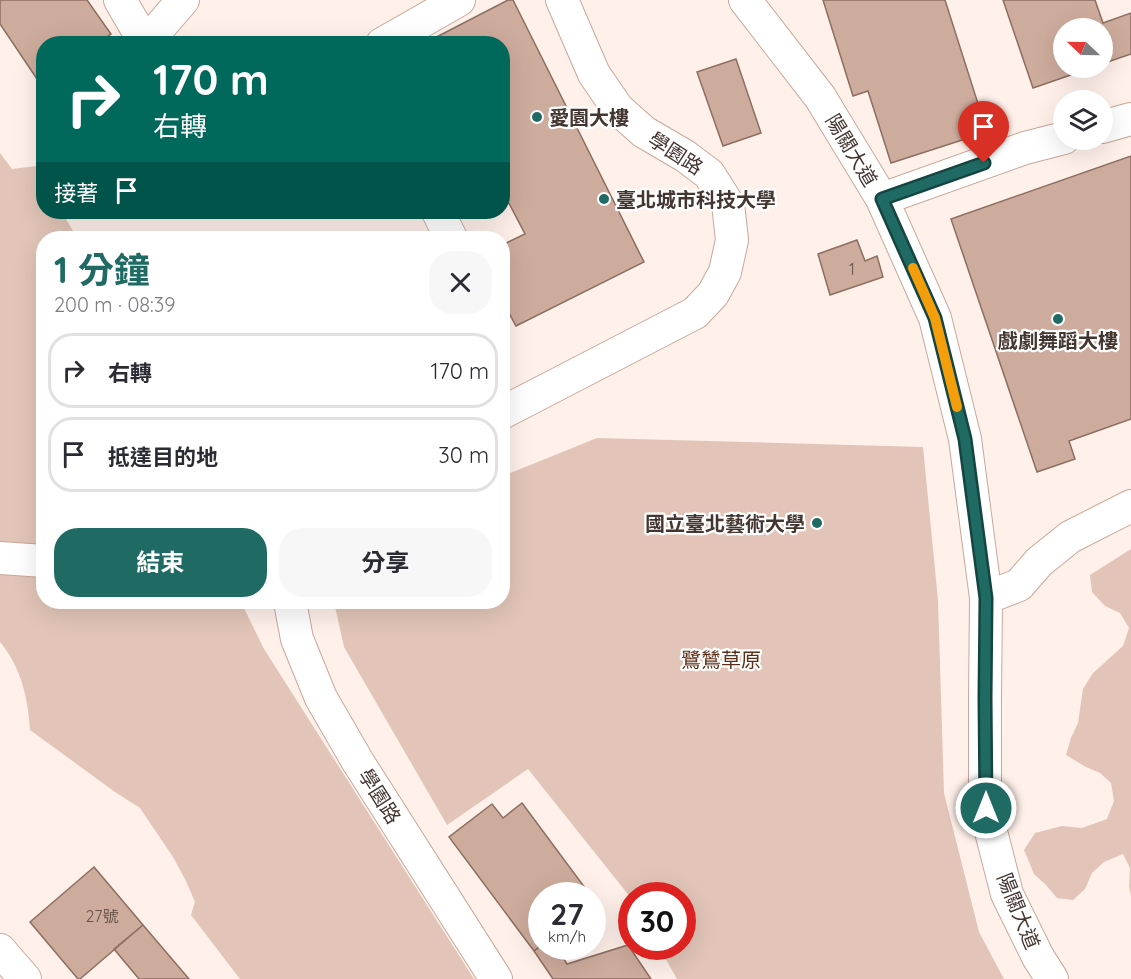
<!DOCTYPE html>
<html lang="zh-TW">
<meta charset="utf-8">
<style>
body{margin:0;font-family:Quicksand,"Noto Sans TC",sans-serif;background:#f7f7f7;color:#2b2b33;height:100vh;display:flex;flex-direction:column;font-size:22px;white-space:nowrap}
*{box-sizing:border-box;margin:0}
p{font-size:20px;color:#7c7c81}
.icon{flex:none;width:33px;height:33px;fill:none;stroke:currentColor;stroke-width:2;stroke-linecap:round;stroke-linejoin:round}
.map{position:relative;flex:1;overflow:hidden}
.drawer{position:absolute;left:36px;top:231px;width:474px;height:378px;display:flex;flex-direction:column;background:#fff;border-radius:24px;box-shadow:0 6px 24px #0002}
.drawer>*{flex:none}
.top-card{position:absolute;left:36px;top:36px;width:474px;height:183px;border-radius:24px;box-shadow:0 6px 24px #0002;background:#00695c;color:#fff;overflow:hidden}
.needle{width:39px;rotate:292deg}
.fabs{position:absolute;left:1053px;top:18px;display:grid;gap:12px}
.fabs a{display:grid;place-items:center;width:60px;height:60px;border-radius:50%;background:#fff;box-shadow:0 6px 24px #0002;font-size:30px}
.speed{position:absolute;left:528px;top:882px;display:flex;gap:12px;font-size:30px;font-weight:700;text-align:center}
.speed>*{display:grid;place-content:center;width:78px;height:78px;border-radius:50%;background:#fff;box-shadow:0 6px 24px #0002;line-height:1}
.speed small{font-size:15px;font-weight:400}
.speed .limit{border:9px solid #d22;background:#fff;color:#111}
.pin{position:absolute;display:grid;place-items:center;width:51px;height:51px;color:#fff;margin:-62px -26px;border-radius:50% 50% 50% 0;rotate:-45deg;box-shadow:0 0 6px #0007}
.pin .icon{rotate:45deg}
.me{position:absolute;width:66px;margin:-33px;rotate:0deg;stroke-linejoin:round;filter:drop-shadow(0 0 4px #0008)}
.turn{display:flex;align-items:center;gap:21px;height:126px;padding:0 18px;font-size:27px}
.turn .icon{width:78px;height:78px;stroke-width:2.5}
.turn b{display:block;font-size:42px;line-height:51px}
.then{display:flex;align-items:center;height:57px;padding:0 18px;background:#0003;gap:12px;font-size:22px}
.round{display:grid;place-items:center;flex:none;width:63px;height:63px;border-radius:24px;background:#f7f7f7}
.head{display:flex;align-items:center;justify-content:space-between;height:102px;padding:0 18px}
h1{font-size:36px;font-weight:700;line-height:45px;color:#206a64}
.button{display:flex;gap:12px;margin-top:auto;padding:12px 18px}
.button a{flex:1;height:69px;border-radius:24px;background:#206a64;color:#fff;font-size:24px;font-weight:700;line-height:69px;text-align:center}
.button a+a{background:#f7f7f7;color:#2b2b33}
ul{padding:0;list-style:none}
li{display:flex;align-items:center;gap:18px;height:75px;margin:0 12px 9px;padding:0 6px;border:3px solid #e1e1e2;border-radius:24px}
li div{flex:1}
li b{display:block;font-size:22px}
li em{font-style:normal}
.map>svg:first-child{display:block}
</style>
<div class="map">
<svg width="1131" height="979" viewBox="0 0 1131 979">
<rect width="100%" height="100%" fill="#fff0ea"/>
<path fill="#e2c5b8" d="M0,153l12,16 25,-3 6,13 1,33h18l15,26h-33v364h197l23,47 210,330h-234l-49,-64 4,-13 -9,-21 -13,-24 -33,-49 -25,-16 -85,-62c-2,-32 -9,-63 -30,-88z
M597,438l326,9 15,153 6,193 35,139 25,47h-327l-18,-32 23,-1v-50h-50l-1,2 -103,-129 -81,56 -103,-178 -10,-45h168l1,-126z
M1131,549v347l-2,-10 1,-18 -7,-14 -19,8 -12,11 -7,16 -12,11 -16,-2 -11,-13 -12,-11 -10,-24 11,-17 27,-7 20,2 25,-9 7,-18 -3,-18 -11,-10 -14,-6 -20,-12 5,-17 7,-15 5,-34 10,-16 30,-27 6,-18 -9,-15 -15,-7 -13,-14 -2,-17z"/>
<path fill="#ceac9d" stroke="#8d6e60" stroke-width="1.5" d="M0,0h87l24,34 -15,10h-52v35l-5,3 -39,-58z
M508,0h5l131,262 -128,64 -14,-26v-55l23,-11 -23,-44v-146h-79z
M823,0h122l42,132 -96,31 -23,-72 -15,5z
M1003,0h92l8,23 28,-10v41l-29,10v-36h-38v40h27l-58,20z
M736,59l25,74 -38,13 -26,-74z
M1131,156v263l-62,22 6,18 -38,13 -86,-253z
M857,240l8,21 12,-5 6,21 -53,18 -12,-41z
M522,803l69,93h-49v49l-8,6 -85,-114 43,-33 11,14z
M94,867l49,58 -63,54h-2l-48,-57z
M143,925l46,54h-50l-25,-30z
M542,945v1h14l11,18 61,-19 23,34h-98l-19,-28z"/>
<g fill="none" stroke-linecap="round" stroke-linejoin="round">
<defs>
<path id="minor" d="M120,0l25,43
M745,0l75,97 62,102 53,119 30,121 21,159 -1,100v110l22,86 31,63 14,22
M145,44l38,-44
M382,44l77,-44
M1102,127l29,-8
M882,199l143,-51 39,-10
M438,212l13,26
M502,413l193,-100 18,-19 12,-22 7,-32 -4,-36 -19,-30 -24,-18 -41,-24 -26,-23 -24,-35 -32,-74
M0,558l44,3
M986,598l33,-13 20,-23 31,-25 61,-31
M290,602l7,37 24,59 37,64 138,217
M0,950l25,29"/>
</defs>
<use href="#minor" stroke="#c9a899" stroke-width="34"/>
<use href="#minor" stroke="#fff" stroke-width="32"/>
</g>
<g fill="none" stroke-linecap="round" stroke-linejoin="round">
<defs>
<path id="route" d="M984,163l-102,36 53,119 30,121 21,159 -1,100 1,110"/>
</defs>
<use href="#route" stroke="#154541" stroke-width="15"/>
<use href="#route" stroke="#206a64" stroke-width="10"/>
<path stroke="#f59e0b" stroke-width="10" d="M913,268l22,50 22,89"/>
</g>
<g fill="#206a64" stroke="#fff" stroke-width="2">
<circle cx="537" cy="117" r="6"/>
<circle cx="604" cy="199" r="6"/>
<circle cx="1058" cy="319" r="6"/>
<circle cx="817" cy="523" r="6"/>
</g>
<g text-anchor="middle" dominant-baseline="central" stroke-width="4.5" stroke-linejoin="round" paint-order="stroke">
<g font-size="16" fill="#66534a">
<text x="852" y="269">1</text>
<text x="102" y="916">27號</text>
</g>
<g font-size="20" font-weight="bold" fill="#43352f" stroke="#fff" text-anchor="start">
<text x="549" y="117">愛園大樓</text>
<text x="616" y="199">臺北城市科技大學</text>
<text x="1058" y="340" text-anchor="middle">戲劇舞蹈大樓</text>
<text x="805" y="523" text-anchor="end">國立臺北藝術大學</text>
</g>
<g font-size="20" fill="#43352f" stroke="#fff">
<text transform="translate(852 150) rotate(59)">陽關大道</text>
<text transform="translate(676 153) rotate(33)">學園路</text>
<text transform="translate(380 796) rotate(58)">學園路</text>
<text transform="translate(1019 911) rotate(68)">陽關大道</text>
</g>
<g font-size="20" fill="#5e2f18" stroke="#fff">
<text x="721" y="659">鷺鷥草原</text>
</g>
</g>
</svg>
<div class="fabs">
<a><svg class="needle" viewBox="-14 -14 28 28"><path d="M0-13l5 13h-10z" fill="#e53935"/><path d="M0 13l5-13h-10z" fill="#7c7c81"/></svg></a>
<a><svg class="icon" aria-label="layers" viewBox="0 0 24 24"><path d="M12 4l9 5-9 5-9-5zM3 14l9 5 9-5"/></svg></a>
</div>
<div class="speed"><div>27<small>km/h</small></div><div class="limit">30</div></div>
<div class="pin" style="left:984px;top:163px;background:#d93025"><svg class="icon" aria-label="arrive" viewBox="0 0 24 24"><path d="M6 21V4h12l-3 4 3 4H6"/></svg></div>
<svg class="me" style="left:986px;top:808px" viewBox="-20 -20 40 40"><circle r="17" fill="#206a64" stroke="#fff" stroke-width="3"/><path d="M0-11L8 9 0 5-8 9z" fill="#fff"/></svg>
<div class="top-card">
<div class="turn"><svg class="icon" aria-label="right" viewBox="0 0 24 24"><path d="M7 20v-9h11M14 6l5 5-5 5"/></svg><div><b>170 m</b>右轉</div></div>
<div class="then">接著<svg class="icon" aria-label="arrive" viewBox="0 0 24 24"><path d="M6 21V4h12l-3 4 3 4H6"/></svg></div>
</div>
<section class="drawer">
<div class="head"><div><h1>1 分鐘</h1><p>200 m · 08:39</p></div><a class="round"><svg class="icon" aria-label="close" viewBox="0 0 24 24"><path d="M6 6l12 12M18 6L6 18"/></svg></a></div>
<ul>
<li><svg class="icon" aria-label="right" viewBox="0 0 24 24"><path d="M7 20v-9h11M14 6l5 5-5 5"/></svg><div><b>右轉</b></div><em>170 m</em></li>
<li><svg class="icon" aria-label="arrive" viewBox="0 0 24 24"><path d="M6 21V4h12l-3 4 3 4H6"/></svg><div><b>抵達目的地</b></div><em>30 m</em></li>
</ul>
<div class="button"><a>結束</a><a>分享</a></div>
</section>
</div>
